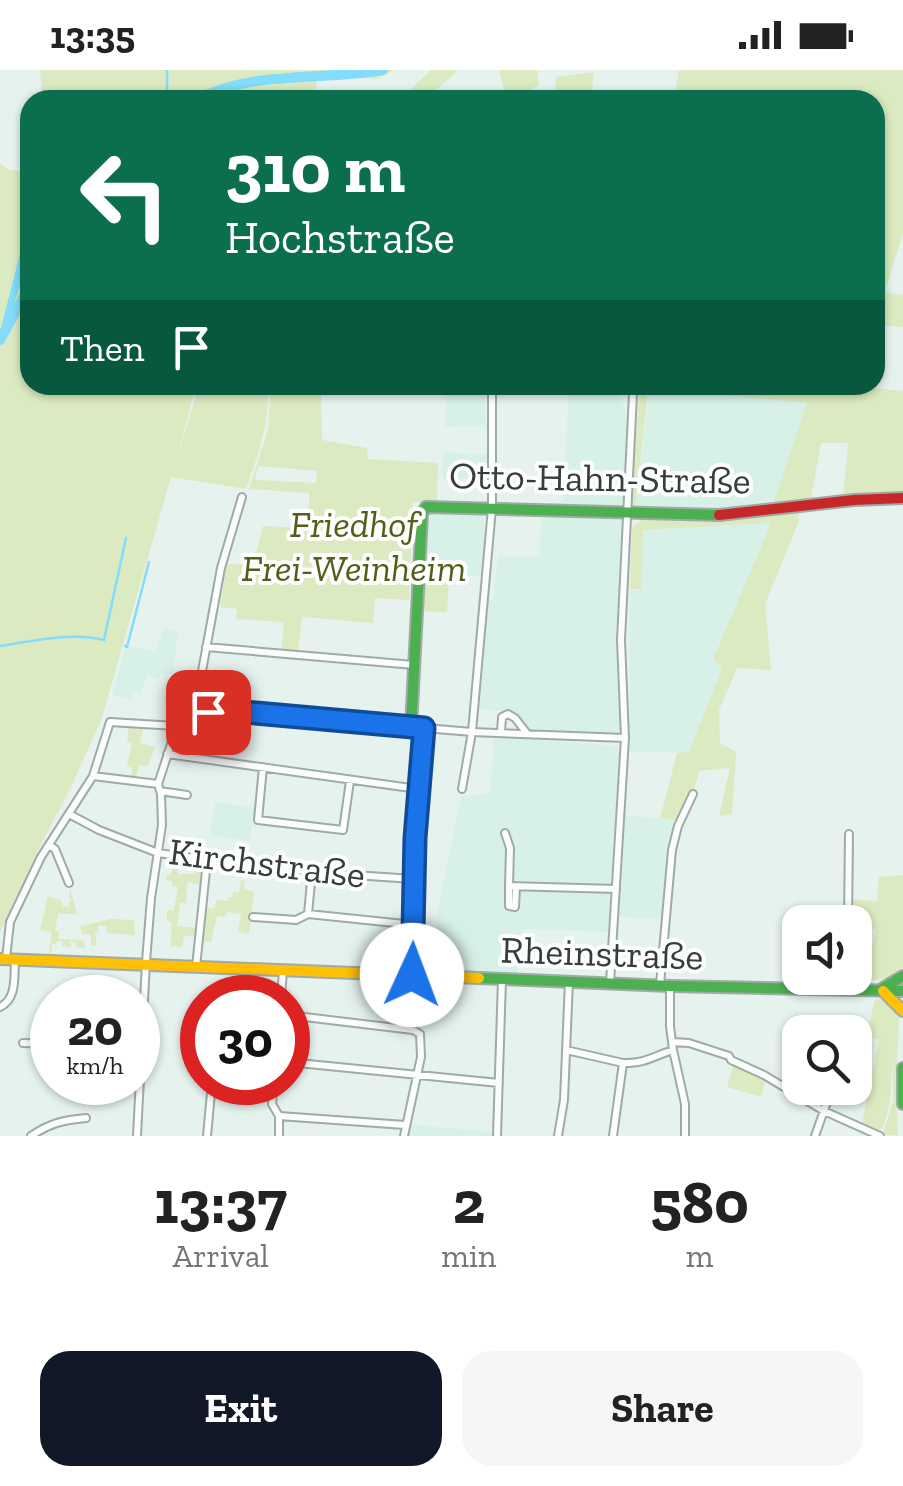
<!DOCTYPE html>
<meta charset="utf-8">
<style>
body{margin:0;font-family:"Zilla Slab",serif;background:#f6f6f6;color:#222;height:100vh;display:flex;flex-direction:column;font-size:38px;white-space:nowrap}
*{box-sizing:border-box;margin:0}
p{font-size:32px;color:#767676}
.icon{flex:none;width:55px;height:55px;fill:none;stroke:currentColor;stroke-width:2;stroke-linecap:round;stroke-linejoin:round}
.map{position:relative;height:1066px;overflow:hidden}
.details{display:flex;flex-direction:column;background:#fff;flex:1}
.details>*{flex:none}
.guide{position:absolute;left:20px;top:20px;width:865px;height:305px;border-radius:30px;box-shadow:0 2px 8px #0004;background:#0b6e4f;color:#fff;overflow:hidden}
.fabs{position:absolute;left:782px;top:835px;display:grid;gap:20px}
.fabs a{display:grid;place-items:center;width:90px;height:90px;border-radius:20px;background:#fff;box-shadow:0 2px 8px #0004;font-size:50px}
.speed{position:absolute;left:30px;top:905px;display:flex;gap:20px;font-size:50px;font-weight:700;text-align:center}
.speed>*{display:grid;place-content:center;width:130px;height:130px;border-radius:50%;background:#fff;box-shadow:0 2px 8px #0004;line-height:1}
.speed small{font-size:25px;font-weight:400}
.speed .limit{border:15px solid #d22;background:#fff;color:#111}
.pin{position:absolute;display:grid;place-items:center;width:85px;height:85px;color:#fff;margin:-42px;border-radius:20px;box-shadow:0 5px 15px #0006}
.me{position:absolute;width:110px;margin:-55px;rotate:2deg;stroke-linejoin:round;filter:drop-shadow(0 0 8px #0008)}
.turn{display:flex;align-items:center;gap:35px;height:210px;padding:0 40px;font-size:45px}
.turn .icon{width:130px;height:130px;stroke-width:2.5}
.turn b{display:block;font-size:70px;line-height:85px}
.then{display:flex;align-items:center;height:95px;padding:0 40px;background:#0003;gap:20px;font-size:38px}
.eta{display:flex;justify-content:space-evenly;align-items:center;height:170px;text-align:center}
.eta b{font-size:60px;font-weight:800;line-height:70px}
.button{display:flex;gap:20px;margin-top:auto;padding:20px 40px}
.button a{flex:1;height:115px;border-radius:30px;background:#111827;color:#fff;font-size:40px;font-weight:800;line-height:115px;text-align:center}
.button a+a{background:#f6f6f6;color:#222}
.status{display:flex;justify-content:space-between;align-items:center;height:70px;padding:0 50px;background:#fff;direction:ltr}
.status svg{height:28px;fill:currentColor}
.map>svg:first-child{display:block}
</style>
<div class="status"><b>13:35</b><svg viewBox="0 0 49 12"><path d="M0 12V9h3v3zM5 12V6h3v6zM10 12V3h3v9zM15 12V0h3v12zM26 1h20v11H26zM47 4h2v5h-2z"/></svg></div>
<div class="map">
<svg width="903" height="1066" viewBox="0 0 903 1066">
<rect width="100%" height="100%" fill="#e5f2ee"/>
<path fill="#d8f1e8" d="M447,315h37l2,40 -41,2z
M569,315l48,1 12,34 -6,79 -6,10 -54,-1z
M650,318l158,15 -34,100 -65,10 -74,-4z
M443,382l44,3v24l-44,-1z
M430,442l52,3 3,4 -3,57 -60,-2 4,-60z
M541,447l76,2 4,3 -5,118 5,87 -4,7 -86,-5 -20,-19 -10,2 -3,-2 -20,-1 11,-109h4l1,-5 4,-39 41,1z
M771,453l-58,135 9,9 -33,86 -59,-1 -1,-161 12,-2 1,-59z
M163,559l15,2 -5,43 -12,-1 -2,6 -12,-3 -6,17 -8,-2 -1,8 -20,-4 14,-50 30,6z
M494,667l124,9 1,8 -11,178 -87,-3 -3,45 -84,-3 4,-61 23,-114 29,-2z
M215,732l40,6 -5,33 -40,-6z
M625,746l56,3 -3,7 -13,93 -47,-2z
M408,1054l84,8 -1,4h-84z"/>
<path fill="#dbeac0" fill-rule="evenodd" d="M40,0h354l-17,9 -59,-5 -4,26h-272z
M431,0h27l-25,23 3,2 -7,5h-30z
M499,0h38l2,15 -6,3v12h-26z
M679,0h224v163l-18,59 18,3v32l-28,-2v-225h-201z
M594,2l-3,28h-37l2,-23z
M30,51v264h166l-21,80 24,-80h69c2,37 -10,70 -22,104l-75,-12 -70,244 -31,68 -34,65 3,2 -31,64h-2l-6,12v-592l4,-9 -4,4v-172l7,6 16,3z
M271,315h50l1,55 45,8 1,11 70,4 -1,39h-24l-4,98 -34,-2 -2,25 -71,-6 -4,36 -17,-1 3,-30 -48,-3 1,-10 -17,-2 7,-43 26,1 10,-39 38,2 8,-18v-17l-60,-4 19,-60zM258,396l59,5 -1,12 -61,-3z
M640,315h208l55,6v101l-60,5 5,-54h-27l-11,61 -39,6 36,-107 -157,-15 -2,4 -13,117 -4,-5z
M799,441v10l-34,83 6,66 -34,-2 -18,42 1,33 16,9 -4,62 -13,2 11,-48 -31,3 -6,23 -12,25h-21l17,-66 12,-1 33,-84 -9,-9 58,-136 -128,7 -2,59h-11l2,-61 11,-9 71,3z
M422,504l27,2 -2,36 -27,-1 1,-14 2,-1z
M129,655l15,1 -4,17 15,4 -7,19 -9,-1 -3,14 -5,-1 1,-10 -5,-2 5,-23 -5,-2z
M201,792h3l-2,23 -15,-3 -1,21h-6l-3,23 20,2 -1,9 -12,-1 -2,11 -12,-1 2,-22 -5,-4v-10h7l4,-23 -6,-1v-5l-6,-1 1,-5h4l1,-8h6v7h17l2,-8h4z
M903,805v92l-18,12 -20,1 11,-51 -21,-1v-6h-7l1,-23 28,2 2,-24z
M241,810l4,1 -1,8 10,3 -5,42 -11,-2 3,-18 -14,-2 -2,5 -8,-1 -6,26 -11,-1 5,-33 9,1 3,-9 10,1 1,-4h4l1,-5 6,1z
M70,818l7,26h-19l-3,17h4v8l24,1 2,8 -8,-1 -1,-5 -5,-1v6l-9,-1v-5h-5l-1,3h-4l-1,13h-3l4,-25 -12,-2 8,-34 12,4 3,6 5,1 3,-8 -2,-2z
M110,849l24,1 1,15 -28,-2 -1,-7h-8v6l-3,1 2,12 -6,1v-11l-9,-1 -2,-8z
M875,929c10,0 20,6 24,16l-3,78 2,43 -15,-2 10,-33v-42c-3,23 0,49 -12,71l-7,1 -12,-8 17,-84 -12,-3z
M733,996l27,11 5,5 -4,15 -34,-10z"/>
<path fill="#83dcf9" d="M28,112c11,49 -8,112 -28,158v-8l28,-110 -2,-12z"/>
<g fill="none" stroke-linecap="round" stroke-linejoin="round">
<path stroke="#83dcf9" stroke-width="2.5" d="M167,0v30
M0,576c35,-5 69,-14 104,-6l22,-102
M125,576l2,1 22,-85"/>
<path stroke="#83dcf9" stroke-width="10" d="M196,30c55,-30 125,-19 187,-30
M0,270l30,-55"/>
<defs>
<path id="street" d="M206,577l208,18
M193,643l30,-2 249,21 153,6
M501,662l1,-15 6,-3 7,4 11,14
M167,684l251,35
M263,697l-5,53 85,10 7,-49
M93,706l65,8
M462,719l10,-57 20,-224v-119
M160,721l27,4
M69,744l30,16 59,23 93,13 87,8 76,5
M505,763l5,15 -1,38 107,3
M49,775l6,4 14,34
M509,816v20l6,1 1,-21
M308,844l4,-42
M253,847l43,3 12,-6 106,11
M848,852l1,-88
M6,889l4,-37 31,-65 52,-81 17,-54 66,4
M196,897l11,-106
M412,905l3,-137 9,-110
M610,913l15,-245 -4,-98 12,-246
M660,915l12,-135 6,-24 15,-32
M670,916v40l3,24 12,54v32
M846,920l1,-12
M281,928l2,-28
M0,937c17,-8 14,-30 15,-47
M288,945l125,15 7,4 1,23 -17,79
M672,972l17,1 40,13 2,4 33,15 60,36 56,25
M23,973l29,1
M566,980l57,13 -10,73
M288,992l211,21
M623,993c24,0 28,-6 50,-13
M274,1012l-2,22 7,12v20
M279,1046l126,9
M31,1066c19,-13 33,-16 55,-18
M137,1066l9,-174 5,-64 11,-73 -1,-31 -3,-10 19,-58 12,-9 6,-8 26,-141 21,-71
M207,1066l5,-54
M497,1066l5,-157
M558,1066l6,-36 5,-119
M815,1066l17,-48"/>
<path id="fast" d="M411,657l11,-213 4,-7 293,8
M479,908l191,8 233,5
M883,918l20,-12
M903,998v36"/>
<path id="slow" d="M0,889l479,19
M883,921l20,20"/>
<path id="jam" d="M719,445l135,-15 49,-2"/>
</defs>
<use href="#street" stroke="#a0aaa7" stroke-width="10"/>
<use href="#fast" stroke="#a0aaa7" stroke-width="14"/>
<use href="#slow" stroke="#a0aaa7" stroke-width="14"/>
<use href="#jam" stroke="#a0aaa7" stroke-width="14"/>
<use href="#street" stroke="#fbfdfc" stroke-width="6"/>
<use href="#fast" stroke="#4caf50" stroke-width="10"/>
<use href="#slow" stroke="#ffc107" stroke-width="10"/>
<use href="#jam" stroke="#c62828" stroke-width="10"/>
</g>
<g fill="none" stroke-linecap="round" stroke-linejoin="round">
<defs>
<path id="route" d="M208,642l14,-2 202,18 -9,110 -3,137"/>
</defs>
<use href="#route" stroke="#114b97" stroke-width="25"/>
<use href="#route" stroke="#1a73e8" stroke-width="18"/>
</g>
<g text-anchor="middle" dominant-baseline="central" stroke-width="8" stroke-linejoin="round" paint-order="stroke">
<g font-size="38" fill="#343e3a" stroke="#fefefe">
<text transform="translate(600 408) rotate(1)">Otto-Hahn-Straße</text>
<text transform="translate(267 793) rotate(7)">Kirchstraße</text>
<text transform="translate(602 883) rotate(2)">Rheinstraße</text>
</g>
<g font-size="38" font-style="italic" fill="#535e1a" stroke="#fefefe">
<text x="354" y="454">Friedhof<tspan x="354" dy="44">Frei-Weinheim</tspan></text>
</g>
</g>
</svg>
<div class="fabs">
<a><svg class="icon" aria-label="sound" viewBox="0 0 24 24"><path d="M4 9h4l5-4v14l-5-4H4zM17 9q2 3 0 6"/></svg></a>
<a><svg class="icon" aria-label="search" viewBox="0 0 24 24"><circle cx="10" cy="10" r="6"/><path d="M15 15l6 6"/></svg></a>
</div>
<div class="speed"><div>20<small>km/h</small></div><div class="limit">30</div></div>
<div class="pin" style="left:208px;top:642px;background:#d93025"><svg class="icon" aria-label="arrive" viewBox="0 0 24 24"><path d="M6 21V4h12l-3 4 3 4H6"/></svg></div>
<svg class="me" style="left:412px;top:905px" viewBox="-20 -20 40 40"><circle r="19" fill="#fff"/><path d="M0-13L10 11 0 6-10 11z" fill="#1a73e8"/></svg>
<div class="guide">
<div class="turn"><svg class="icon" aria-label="left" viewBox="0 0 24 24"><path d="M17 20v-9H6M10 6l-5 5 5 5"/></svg><div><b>310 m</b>Hochstraße</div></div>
<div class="then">Then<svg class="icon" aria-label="arrive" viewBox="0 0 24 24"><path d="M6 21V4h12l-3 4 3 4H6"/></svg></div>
</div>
</div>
<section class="details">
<div class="eta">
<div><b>13:37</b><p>Arrival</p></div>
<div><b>2</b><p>min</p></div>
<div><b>580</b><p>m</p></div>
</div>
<div class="button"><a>Exit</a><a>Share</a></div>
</section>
